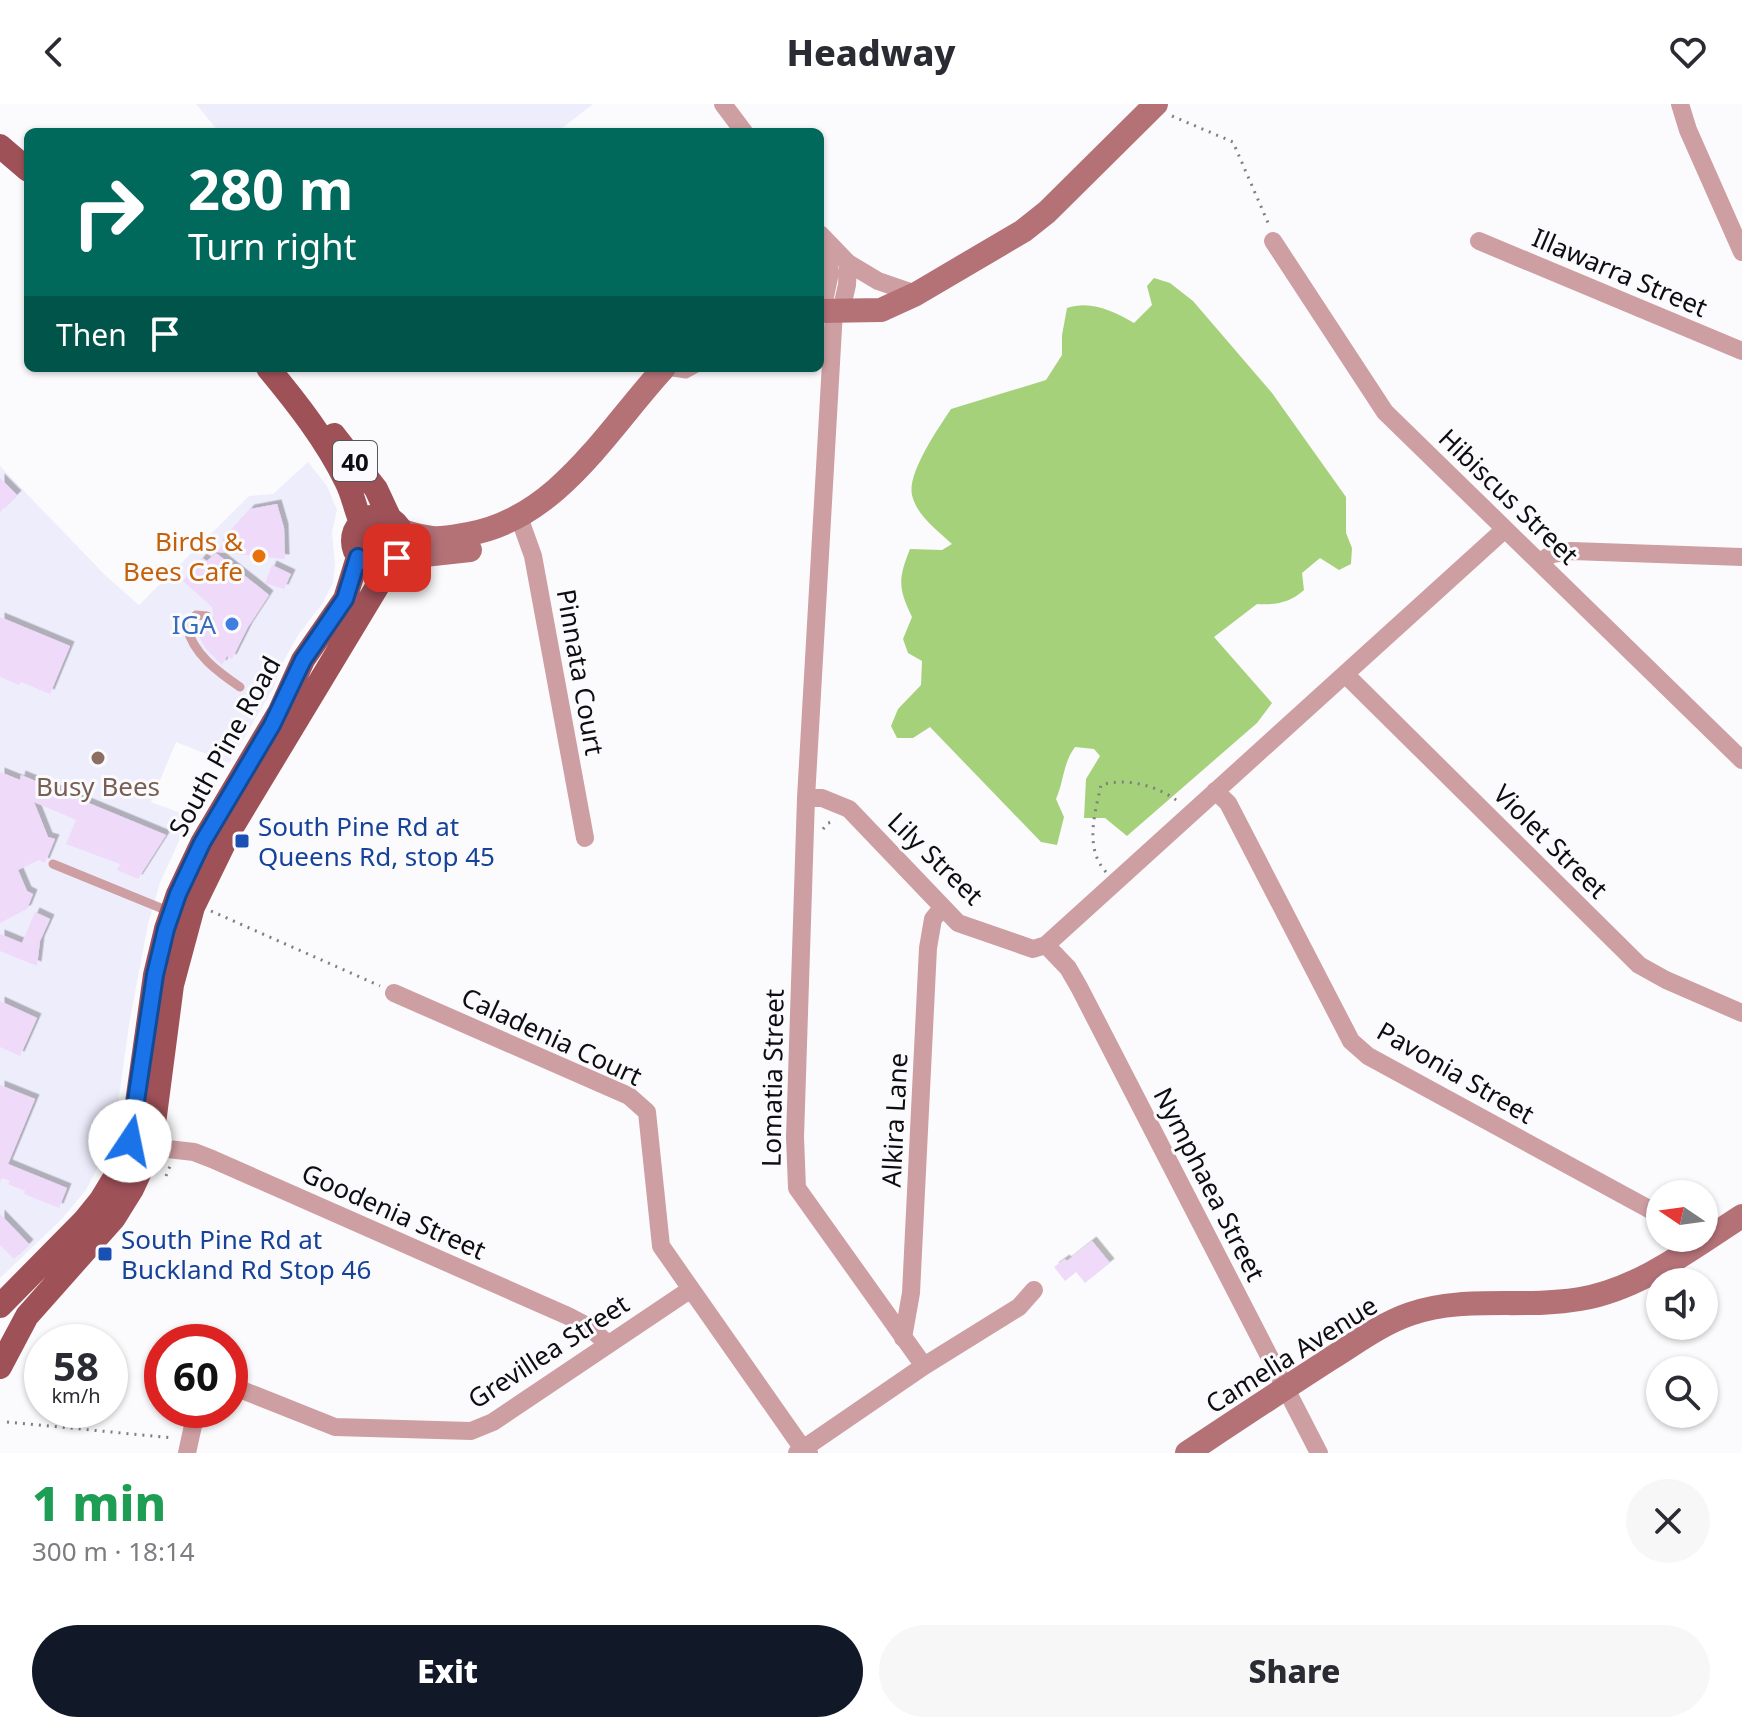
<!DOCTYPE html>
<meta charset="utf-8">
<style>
body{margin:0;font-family:"Noto Sans",sans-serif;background:#f7f7f7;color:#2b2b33;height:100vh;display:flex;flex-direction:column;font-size:30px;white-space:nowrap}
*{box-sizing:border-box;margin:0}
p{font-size:26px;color:#7c7c81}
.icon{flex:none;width:44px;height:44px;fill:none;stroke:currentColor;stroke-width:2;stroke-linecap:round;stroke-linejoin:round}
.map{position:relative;height:1349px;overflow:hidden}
.panel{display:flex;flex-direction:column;background:#fff;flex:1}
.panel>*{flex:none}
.banner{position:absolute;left:24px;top:24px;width:800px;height:244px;border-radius:12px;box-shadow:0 2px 6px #0004;background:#00695c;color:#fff;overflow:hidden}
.needle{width:52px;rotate:283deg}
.tools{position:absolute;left:1646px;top:1076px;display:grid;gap:16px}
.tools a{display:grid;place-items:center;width:72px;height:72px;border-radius:50%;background:#fff;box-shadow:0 2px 6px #0004;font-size:40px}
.speed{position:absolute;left:24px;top:1220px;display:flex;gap:16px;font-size:40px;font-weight:700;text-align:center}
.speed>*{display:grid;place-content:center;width:104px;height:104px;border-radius:50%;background:#fff;box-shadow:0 2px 6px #0004;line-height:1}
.speed small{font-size:20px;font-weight:400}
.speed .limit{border:12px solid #d22;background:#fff;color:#111}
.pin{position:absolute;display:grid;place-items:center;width:68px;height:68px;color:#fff;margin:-34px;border-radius:16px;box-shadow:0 4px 12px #0006}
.me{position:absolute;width:88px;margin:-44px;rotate:11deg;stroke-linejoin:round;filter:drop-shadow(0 0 6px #0008)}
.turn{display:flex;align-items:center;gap:28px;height:168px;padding:0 32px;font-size:36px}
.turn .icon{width:104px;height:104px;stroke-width:2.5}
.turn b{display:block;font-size:56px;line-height:68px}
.then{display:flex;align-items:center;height:76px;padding:0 32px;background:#0003;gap:16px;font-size:30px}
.round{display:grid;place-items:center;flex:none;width:84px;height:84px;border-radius:42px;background:#f7f7f7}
.summary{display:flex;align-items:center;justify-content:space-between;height:136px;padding:0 32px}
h1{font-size:48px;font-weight:800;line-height:60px;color:#1e9e55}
.cta{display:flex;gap:16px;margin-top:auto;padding:16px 32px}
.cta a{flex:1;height:92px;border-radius:48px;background:#111827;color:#fff;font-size:32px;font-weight:800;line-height:92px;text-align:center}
.cta a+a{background:#f7f7f7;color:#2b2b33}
header{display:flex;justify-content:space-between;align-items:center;height:104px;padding:0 32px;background:#fff;font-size:36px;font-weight:800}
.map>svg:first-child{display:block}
</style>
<header><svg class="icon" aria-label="back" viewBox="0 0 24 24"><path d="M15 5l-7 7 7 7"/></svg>Headway<svg class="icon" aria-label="heart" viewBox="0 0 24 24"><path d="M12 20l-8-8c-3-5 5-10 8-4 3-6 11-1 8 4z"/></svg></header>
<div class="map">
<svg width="1742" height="1349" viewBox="0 0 1742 1349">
<defs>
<filter id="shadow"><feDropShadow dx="4.5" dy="-4.5" stdDeviation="0" flood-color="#0004"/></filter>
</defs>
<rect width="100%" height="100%" fill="#fbfbfd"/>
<path fill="#eeedfc" d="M196,0h397l-36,28h-338z
M308,358l19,24 10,24 -5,22 3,33 -2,18 -11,21 -24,31 -17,31 -7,21 -45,76 -53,-21 -25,60 43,16 -14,21 -20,44 -12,41 -19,101 -13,93 -12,37 -18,35 -25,30 -61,58v-812l105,109 34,30 110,-109 24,-2z"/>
<path fill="#a6d17b" d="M1154,174l16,5 23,18 79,92 74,104v36l6,15 -1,16 -12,6 -19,-12 -18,15 2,17c-14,13 -29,15 -47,14l-43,33 58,66 -15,20 -130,113 -22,-18h-21l2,-39 14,-23 -6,-7 -19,-2c-12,16 -11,34 -19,52l8,18 -7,28 -16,-3 -111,-115 -17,11h-16l-6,-12 7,-17 23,-24 1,-24 -14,-8 -5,-14 9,-22c-14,-29 -14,-38 -2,-68l32,1 10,-6c-15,-14 -35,-28 -40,-49 -5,-22 27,-68 39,-86l95,-29 16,-25v-20l5,-27c24,-8 46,3 67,15l18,-18 -5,-19z"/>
<path fill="#efdafa" filter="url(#shadow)" d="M0,374l17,17 -17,17z
M277,400l7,24 1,31 -68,-7 7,-10 -2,-2 28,-31z
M216,449l53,42 -21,32 -16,32 -5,-3 -5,9 -16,-16 -9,-16 6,-10 11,-3 -2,-13 -29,-26 19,-23 5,3z
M272,461l19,9 -7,15 -19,-6z
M0,513l70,29 -20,48 -29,-12 -2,3 -19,-8z
M0,668l20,8 1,-5 145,60 -28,44 -21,-9 3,-6 -54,-20 10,-24 -42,-18 14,35 7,2 -10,24 -6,-3 -21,10 9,21 6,3 -6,15 -27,14z
M35,808l15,7 -10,22 -3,25 -37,-15v-17l22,9z
M0,897l37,17 -17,38 -20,-9z
M0,981l35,14 -27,65 59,24 -8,20 -35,-14 1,-3 -17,-7 2,-3 -8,-3 -2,4z
M0,1110l29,30 -15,15 -14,-14z
M1092,1137l18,22 -25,20 -9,-11 -11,9 -11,-14 11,-8 2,2z"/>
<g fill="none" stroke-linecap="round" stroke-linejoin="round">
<path stroke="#7f7e81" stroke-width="3" stroke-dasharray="2 6" stroke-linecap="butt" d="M1172,12l61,26 36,83
M823,725l5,-6 8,-2
M1106,768c-22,-24 -11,-59 -5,-87 26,-8 58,1 79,18
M211,807l169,75
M166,1072l4,-10
M7,1318l167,16"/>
<path stroke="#ce9fa2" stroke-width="9" d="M666,267l20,3 11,-6
M207,512l-11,-1 -9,12c6,27 31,45 53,60
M53,760l115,47"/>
<path stroke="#ce9fa2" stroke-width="18" d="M723,0l21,28
M1680,0l8,26 54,122
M820,130l28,29 -1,22 -6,26
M1273,137l112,171 357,348
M1479,137l263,110
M848,159l30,18 38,13
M822,207l8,-38 -4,-30
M834,207l-28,487h16l27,11 109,114 75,26 13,-4 459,-416
M519,413l14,39 52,282
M1540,458l12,-8 20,-3 170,6
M1345,570l294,291 27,15 76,33
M1215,687l13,12 123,238 17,15 292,159
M806,694l-11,339 2,51 127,178
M1046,841l22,23 11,19 240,466
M394,889l235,103 18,16 14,134 30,43
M150,1043l44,5 18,7 356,157 21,11 19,17
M903,1234l8,-45 17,-345 5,-29 9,-11
M230,1285l12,1 93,37 136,4 22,-9 198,-133 112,160 6,4
M187,1349l7,-32 8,-11
M797,1349l127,-87 95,-59 15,-17"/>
<path stroke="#b47277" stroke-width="24" d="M820,207l61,-1 35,-16 107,-63 24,-19 109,-108
M402,427c9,3 20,6 30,7 12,1 24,-2 36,-4 89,-15 139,-104 196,-166
M397,454l73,-8
M1187,1349c48,-32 95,-63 143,-94 26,-16 51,-35 80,-45 55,-19 113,-5 170,-15 60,-10 112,-51 162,-83"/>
<path stroke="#9f5158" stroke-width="24" d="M0,42l28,24
M268,264c29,35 58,72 78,113 7,13 9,28 15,41
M334,331l42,54 14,30
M353 437a25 25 0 1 1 50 0a25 25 0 1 1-50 0Z
M0,1202l84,-85 17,-21 17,-28 16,-48 21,-149 11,-46 12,-35 24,-51 78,-132 23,-51 42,-61 13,-42
M0,1263l27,-51 87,-98 18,-29 14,-30 7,-28 19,-146 21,-78 38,-78 149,-247 8,-17"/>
</g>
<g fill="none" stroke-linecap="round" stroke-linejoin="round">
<defs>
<path id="route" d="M130,1037l25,-166 11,-46 12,-35 24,-51 70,-118 31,-65 42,-61 13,-42c12,11 26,13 39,1"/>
</defs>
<use href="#route" stroke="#114b97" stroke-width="20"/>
<use href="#route" stroke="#1a73e8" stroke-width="14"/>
</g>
<circle fill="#e8710a" stroke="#fbfbfd" stroke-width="3" cx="259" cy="452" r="8"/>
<circle fill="#3f7fe0" stroke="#fbfbfd" stroke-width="3" cx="232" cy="520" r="8"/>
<circle fill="#8d6e63" stroke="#fbfbfd" stroke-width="3" cx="98" cy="654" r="8"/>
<g fill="#1a4fb4" stroke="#fbfbfd" stroke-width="3">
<rect x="234" y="729" width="16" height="16" rx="4"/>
<rect x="97" y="1142" width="16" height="16" rx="4"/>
</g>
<g text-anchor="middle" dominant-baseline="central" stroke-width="6" stroke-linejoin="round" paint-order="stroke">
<rect fill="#fbfbfd" stroke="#555458" stroke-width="2" x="333" y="337" width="44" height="40" rx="6"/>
<g font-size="24" font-weight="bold" fill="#0e0d11">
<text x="355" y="357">40</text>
</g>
<g font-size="26" fill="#0e0d11" stroke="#fbfbfd">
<text transform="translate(1620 168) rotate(23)">Illawarra Street</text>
<text transform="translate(1509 392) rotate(44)">Hibiscus Street</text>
<text transform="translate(581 568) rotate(80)">Pinnata Court</text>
<text transform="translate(224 642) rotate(-61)">South Pine Road</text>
<text transform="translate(1551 737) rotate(45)">Violet Street</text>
<text transform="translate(936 754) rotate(44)">Lily Street</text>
<text transform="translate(552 932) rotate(25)">Caladenia Court</text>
<text transform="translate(1456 968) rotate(30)">Pavonia Street</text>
<text transform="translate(772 974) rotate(-89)">Lomatia Street</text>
<text transform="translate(894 1016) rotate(-87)">Alkira Lane</text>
<text transform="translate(1210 1080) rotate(63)">Nymphaea Street</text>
<text transform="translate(394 1107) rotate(24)">Goodenia Street</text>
<text transform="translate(548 1247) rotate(-33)">Grevillea Street</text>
<text transform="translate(1291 1250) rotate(-32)">Camelia Avenue</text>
</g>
<g font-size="26" fill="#c56008" stroke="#fbfbfd" text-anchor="end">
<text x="243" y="437">Birds &amp;<tspan x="243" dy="30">Bees Cafe</tspan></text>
</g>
<g font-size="26" fill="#366cbe" stroke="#fbfbfd" text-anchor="end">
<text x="216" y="520">IGA</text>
</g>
<g font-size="26" fill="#785e54" stroke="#fbfbfd">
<text x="98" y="682">Busy Bees</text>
</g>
<g font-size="26" fill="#164399" stroke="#fbfbfd" text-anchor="start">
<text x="258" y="722">South Pine Rd at<tspan x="258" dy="30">Queens Rd, stop 45</tspan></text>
<text x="121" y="1135">South Pine Rd at<tspan x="121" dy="30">Buckland Rd Stop 46</tspan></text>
</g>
</g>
</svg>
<div class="tools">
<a><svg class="needle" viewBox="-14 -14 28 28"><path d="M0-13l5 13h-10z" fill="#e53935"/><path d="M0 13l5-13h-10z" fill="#7c7c81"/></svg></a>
<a><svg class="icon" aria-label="sound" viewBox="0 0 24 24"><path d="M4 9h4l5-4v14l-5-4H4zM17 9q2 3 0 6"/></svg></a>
<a><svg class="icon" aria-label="search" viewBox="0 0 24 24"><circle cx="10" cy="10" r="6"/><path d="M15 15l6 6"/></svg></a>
</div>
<div class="speed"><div>58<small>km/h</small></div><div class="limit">60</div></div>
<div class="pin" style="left:397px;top:454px;background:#d93025"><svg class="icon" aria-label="arrive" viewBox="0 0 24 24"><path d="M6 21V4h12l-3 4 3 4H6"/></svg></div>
<svg class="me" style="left:130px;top:1037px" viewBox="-20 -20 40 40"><circle r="19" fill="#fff"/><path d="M0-13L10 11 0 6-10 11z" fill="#1a73e8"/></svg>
<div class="banner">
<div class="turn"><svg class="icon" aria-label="right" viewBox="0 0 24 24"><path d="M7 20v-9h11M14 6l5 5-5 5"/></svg><div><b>280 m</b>Turn right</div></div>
<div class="then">Then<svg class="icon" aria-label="arrive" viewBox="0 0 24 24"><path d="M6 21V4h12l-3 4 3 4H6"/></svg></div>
</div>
</div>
<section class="panel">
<div class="summary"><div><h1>1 min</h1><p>300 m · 18:14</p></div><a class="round"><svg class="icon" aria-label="close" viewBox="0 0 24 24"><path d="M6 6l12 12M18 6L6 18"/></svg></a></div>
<div class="cta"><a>Exit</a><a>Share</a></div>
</section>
